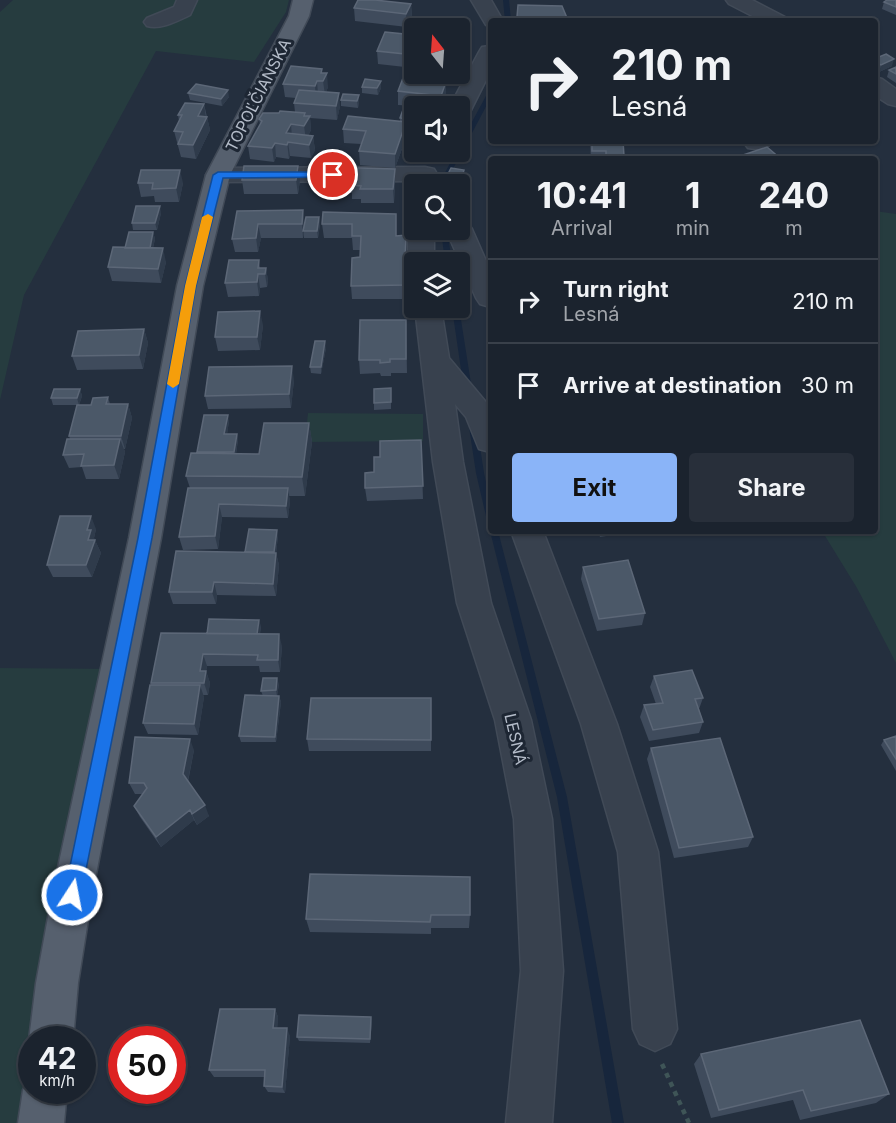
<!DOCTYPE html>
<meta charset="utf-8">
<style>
body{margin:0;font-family:Inter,sans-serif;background:#282f3a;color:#f1f3f6;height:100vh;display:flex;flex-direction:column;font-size:22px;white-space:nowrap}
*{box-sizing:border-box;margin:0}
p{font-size:20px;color:#a0a4aa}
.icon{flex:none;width:33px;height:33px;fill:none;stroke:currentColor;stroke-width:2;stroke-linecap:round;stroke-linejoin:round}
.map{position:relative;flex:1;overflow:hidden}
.sheet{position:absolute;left:488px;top:156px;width:390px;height:378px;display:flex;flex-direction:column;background:#1b232e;border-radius:6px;box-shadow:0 2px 4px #0004,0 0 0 2px #39404a}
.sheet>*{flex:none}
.banner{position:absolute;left:488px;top:18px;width:390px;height:126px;border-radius:6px;box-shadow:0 2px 4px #0004,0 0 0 2px #39404a;background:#1b232e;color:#f1f3f6;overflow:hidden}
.needle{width:39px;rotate:343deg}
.buttons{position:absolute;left:404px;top:18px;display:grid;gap:12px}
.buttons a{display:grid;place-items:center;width:66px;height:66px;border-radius:6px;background:#1b232e;box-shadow:0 2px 4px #0004,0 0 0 2px #39404a;font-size:30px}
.speed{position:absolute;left:18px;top:1026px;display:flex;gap:12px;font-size:30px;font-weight:700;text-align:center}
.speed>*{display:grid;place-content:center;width:78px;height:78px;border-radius:50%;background:#1b232e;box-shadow:0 2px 4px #0004,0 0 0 2px #39404a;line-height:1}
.speed small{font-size:15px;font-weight:400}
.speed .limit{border:9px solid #d22;background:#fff;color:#111}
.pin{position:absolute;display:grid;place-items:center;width:51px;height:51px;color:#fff;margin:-26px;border:3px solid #fff;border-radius:50%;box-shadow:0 2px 6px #0007}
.me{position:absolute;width:66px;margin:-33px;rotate:11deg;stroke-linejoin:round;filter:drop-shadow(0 0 4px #0008)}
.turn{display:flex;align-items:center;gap:21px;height:126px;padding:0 24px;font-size:27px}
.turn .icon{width:78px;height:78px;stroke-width:2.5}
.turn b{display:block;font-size:42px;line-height:51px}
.eta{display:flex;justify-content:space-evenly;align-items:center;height:102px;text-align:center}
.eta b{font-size:36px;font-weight:700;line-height:42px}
.cta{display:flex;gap:12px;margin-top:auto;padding:12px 24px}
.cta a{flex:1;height:69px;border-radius:6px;background:#8ab4f8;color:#111;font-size:24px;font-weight:700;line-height:69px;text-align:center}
.cta a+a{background:#282f3a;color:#f1f3f6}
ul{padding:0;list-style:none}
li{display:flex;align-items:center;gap:18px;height:84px;padding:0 24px;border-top:2px solid #39404a}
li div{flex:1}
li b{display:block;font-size:22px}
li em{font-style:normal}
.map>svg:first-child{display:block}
</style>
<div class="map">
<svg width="896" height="1123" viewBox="0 0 896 1123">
<rect width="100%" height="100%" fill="#242f3e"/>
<path fill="#263c3f" d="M13,0h276l-3,12 -32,50 -98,-11 -132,244 -24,105v-388z
M875,211l21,3v449l-39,-75 -35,-57h52z
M308,413l115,1v27l-118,1z
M0,668l116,1 -84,371v50l3,33h-35z"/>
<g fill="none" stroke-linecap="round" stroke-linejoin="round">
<path fill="#17263c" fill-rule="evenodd" d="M503,0h6l2,21h-6z
M490,92v7l-45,85h-6l17,-32h3v-6l28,-52z
M441,230h6l5,32h-7z
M459,307l13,83 -4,3 -4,-3 -12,-82z
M473,424l4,3 7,46 6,27v19l-4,-3 -10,-43 -7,-46z
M490,529v2h8l69,266 57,326h-12l-55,-326 -67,-266z"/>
<defs>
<path id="minor" d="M177,0h20l-7,15c-13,6 -29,15 -43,11l-3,-4 3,-4 27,-11z
M471,0h20l12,21h-13v6l-4,-2z
M726,0h26l33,17 3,4h-26l-33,-17z
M490,46v26l-20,40 -3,5 -8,2v-13h-9l29,-54 3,-5z
M874,77l8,2 14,10v17l-8,-2 -14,-9z
M746,141h27c-6,9 -15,9 -25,7l-4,-5z
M425,167l9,2 3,5 -3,5 -9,2 -207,1 -9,-2 -3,-5 3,-5 9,-2z
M459,221l9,2 4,6 18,41v37l-10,-3 -4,-6 -30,-68h13z
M412,224h2v6h20v32h-20v7l-6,-7v-32z
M415,308h26l8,50 41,49v45l-11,-3 -13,-32 -11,-13 8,58 28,141 40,117 21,99 11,152 -11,152h-46l15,-152 -7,-152 -19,-99 -38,-117 -24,-141z
M511,531h32l74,193 41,128 19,177 -7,15 -15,7 -15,-7 -7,-15 -15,-177 -37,-128z"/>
<path id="major" d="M293,0h20l-4,16 -79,159 -27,111 -42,252 -69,357 -14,88 -5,57h-41v6l-3,-6 7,-57 16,-88 77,-357 48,-252 29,-111 83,-159z
M32,1073v17h35l-3,33h-46l5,-33z"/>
</defs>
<use href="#minor" stroke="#414a57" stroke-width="3"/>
<use href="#major" stroke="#414a57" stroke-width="3"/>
<path stroke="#3f5557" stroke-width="4.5" stroke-dasharray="5 5" stroke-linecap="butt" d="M662,1064l27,59"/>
<use href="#minor" fill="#38414e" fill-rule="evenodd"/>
<use href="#major" fill="#56606e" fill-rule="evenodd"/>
</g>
<path fill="#3f4b5c" d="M896,0v15l-14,-6 2,-7z
M411,4l1,13 -5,10 -52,-6 -1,-13z
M518,5l49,13v3h-50z
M414,35v33l-36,-4 -1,-13z
M459,52h7v14l-6,14 -33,-3v-3h32z
M874,52l2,6 16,8 -13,6 -5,-3z
M896,67v16l-9,-6 2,-7z
M323,73l5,14 -2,5 14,14 -3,14 -27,-2 1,12 -3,6h5l2,14 -4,8 -21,-2 -1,3 -13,-2 -2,5 -24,-3 -2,-13 12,-22 -1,-5 36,-7 -1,-9 2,-5 -11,-1 -2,-13z
M362,87l19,1 -3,7 -16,-2z
M398,91l48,5 -4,10h-28l-16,-1z
M188,93l41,4 -7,9 -32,-6z
M343,94l16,8 -1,6 -17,-2v-6z
M204,104l6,26 -14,29 -15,-2 -7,-26 5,-10 -1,-6z
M414,108v18h-7v9l-12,33 -35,-3 -1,-14 2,-7 -17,-1 -1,-14 57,-8v-3z
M590,141h33l1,18h-33z
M325,167l70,15 -1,21h-33v-4h-9v-6l-28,-1 -1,-14z
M448,174l16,3 -3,6 -13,-2z
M242,180h58l-2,14h-54z
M138,183h45l-4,19h-24l-1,-6 -13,1z
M237,211l68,12 14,-6 1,7 -2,14h-14v-5l-1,5h-42l-3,14h-23l-3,-13z
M323,212l73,24 10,13 -1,50h-53l-1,-13 9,-29v-7h-7l-1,-12h-28l-2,-14z
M161,213l-4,17h-24l-1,-7z
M153,232l2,7 -2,9 13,14 -5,21 -49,-2 -4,-14 17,-19z
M259,260l1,8h6l2,13 -1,6 -7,1 -1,8 -31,1 -3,-14z
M406,320l1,53h-16v3h-10l-1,-3 -20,1 -1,-14z
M263,325l-3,25 -42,1 -3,-14z
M144,329l4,14 -5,26 -66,1 -5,-14z
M326,348l-5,26 -10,-1 -1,-6z
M294,380l-3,28 -83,1 -3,-13z
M391,388v21l-17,1v-7z
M80,389l2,7 -3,9h12l17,-8 2,7h18l4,14 -7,31h-1l1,3 -6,27h-33l-4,-12 -13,1 -6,-13 7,-16 -1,-3 10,-31h-26l-2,-7z
M229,421l-2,13h10l1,6 -2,14h23l50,-31 3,19 -7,54h-16l1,5 -2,17 -66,-1 -4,32 -35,1 -4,-13 11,-49 -4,-12 12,-23 -1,-1z
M421,440l2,59 -56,2 -2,-13 9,-16 6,-15z
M96,529l-2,9 7,15 -9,24h-39l-6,-12z
M598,531h41l-39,6z
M278,536l-2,17 3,12 -3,31 -59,-1 -1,9h-43l-4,-12z
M583,567l62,46 -3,12 -45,6 -16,-52z
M261,626l-1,8 22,12 -2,26h-20l-1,-6h-52l-1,5 4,12 -2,12h-5l1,2 -6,38 -50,-1 -5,-11 8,-38v-2l56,-49z
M654,676l49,22 -4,11 4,13 -4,11 -50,8 -9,-24 4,-12 12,-1 -6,-17z
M279,684l-2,12h2l2,6 -5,40h-35l-2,-6 24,-40 -2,-5z
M431,698v53h-122l-2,-12z
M896,736v35l-15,-26 3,-5z
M651,748l102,89 -5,10 -74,11 -27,-99z
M194,750l-6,32 21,34 -12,9 -3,-5 -33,27 -21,-30 -6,-11 9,-12h-8l-6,-11z
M310,874l160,41 -1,13h-38v6l-121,-2 -4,-13z
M275,1009l3,8 -1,11 13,8 -5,57 -17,-1 -4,-6 1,-9h-51l-5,-7z
M372,1021l-2,22 -71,-2 -2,-4z
M701,1054l188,40 -13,9 -76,17 -7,-20 -82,18 -17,-54z"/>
<path fill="#2f3b4b" d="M411,4l1,13 -5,10 -1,-13z
M466,52v14l-6,14v-13z
M894,59l-2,7 -13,6 2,-7z
M322,69l1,12 4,-8 1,14 -3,8 -2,-14 -2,-8z
M317,81l1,13 -2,6 -1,-14z
M381,81v7l-3,7 -1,-7z
M446,82v14l-4,10h-1v-10z
M228,90l1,7 -7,9 -1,-7z
M339,93l1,13 -3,14 -1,-14z
M359,95v7l-1,6 -1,-7z
M204,104l2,14 -8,-2z
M305,113l1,10 4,-7 1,14 -5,10 -2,-14z
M207,117l3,13 -14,29 -3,-14z
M406,122l1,13 -12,33v-14z
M291,124l1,14 -4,4 2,14 -1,3 -3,-26z
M313,136l2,14 -4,8 -2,-13z
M275,143l1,14 -2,5 -2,-14z
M298,166l2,14 -2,14 -2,-14z
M395,169v13l-1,21 -1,-14z
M180,170l3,13 -4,19 -3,-14z
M464,170v7l-3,6 1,-7z
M160,206l1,7 -4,17 -2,-7z
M303,210l2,14 -2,14 -1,-14z
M319,217l1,7 -2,14 -1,-7z
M258,224l3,14 -3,14 -2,-14z
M153,232l2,7 -4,17 -2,-7z
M406,235v14l-1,50 -1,-14z
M163,248l3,14 -5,21 -3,-14z
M266,268l2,13 -1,6 -2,-13z
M258,274l2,14 -1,8 -2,-14z
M260,311l3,14 -3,25 -3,-13z
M144,329l4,14 -5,26 -4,-14z
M325,341l1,7 -5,26v-7z
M292,366l2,14 -3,28 -2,-14z
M80,389l2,7 -3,9 -2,-7z
M128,404l4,14 -7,31 -4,-13z
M228,415l1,6 -3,20 -2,-7z
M309,423l3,19 -7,54 -3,-19z
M237,434l1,6 -3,19 -1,-7z
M120,439l5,13 -6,27 -5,-14z
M288,488l2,13 -2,17 -2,-12z
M219,504l3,13 -4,32 -3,-13z
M91,516l5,13 -2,9 7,15 -9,24 -6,-12 2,-25 -1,-10z
M277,530l1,6 -3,26 -1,-7z
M276,553l3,12 -3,31 -3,-12z
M214,582l3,13 -1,9 -4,-12z
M259,620l2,6 -3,16 -1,-6z
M279,634l3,12 -2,26 -2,-12z
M203,654l4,12 -2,11 1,-6 4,12 -2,12 -8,-24z
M277,678l2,6 -2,12 -1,-6z
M200,685l4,12 -6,38 -4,-11z
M279,696l2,6 -5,40 -1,-5z
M190,739l4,11 -7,35 -4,-11z
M205,805l4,11 -12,9 -5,-11z
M190,810l4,10 -33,27 -5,-10z
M275,1009l3,8 -1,18 -4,-7z
M371,1017l1,4 -2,22v-4z
M287,1028l3,8 -5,57 -3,-6z"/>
<path fill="#4b5868" stroke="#5c6777" stroke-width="1.5" d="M358,0h17l36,4 -5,10 -52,-6z
M887,0h9v7l-12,-5z
M518,5l44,1 5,12 -50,-1z
M385,32l29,3v20l-37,-4z
M459,52h7l-6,15h-1z
M886,54l8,5 -13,6 -7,-4v-2z
M291,66l31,3 -1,4h6l-4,8h-6l-2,5 -32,-2z
M896,67v7l-7,-4z
M403,78l43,4 -5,14 -43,-5z
M365,79l16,2 -4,7 -15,-1z
M196,84l32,6 -7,9 -33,-6z
M299,90l40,3 -3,13 -42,-3z
M343,94l16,1 -2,6 -16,-1z
M185,103l19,1 -6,12 9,1 -14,28 -15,-1 5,-12 -9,-1 8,-16h-4z
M404,107l10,1v12l-14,-2z
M280,111l25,2 -1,3h6l-6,10 -13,-2 -5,9 27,3 -4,9 -21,-3 -1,3 -12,-2 -3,5 -24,-2 14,-25 -3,-2 4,-6h16z
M348,116l58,6 -11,32 -36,-3 7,-20 -23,-2z
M592,141h31l1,15h-18v-5h-14z
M767,147l14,12h-41l-3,-2z
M244,166h54l-2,14h-54z
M325,167l70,2 -2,20h-33l1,-3 -10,-1 1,-6 -29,-1z
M451,168l13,2 -2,6 -14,-2z
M141,170h39l-4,18 -24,1 1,-6h-15z
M136,206h24l-5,17h-23z
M303,210l-1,14h-44l-2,14 -24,1 5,-28z
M323,212l73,2v22l10,-1 -2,50 -53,1 1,-28 8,-1 1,-21h-9v-12h-30z
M306,217h13l-2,14h-14z
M129,232h24l-3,16h-25z
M113,247l50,1 -5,21 -50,-2z
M229,260h30l-1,8h8l-1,6h-7l-1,8 -32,1z
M260,311l-3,26h-42l3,-25z
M360,320h46v39h-16v3l-10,1v-3h-21z
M144,329l-5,26 -67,1 6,-25z
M315,341h10l-4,26h-11z
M292,366l-3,28 -84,2 4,-29z
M391,388v14l-17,1v-14z
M54,389h26l-3,9h-26z
M108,397l-2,7h22l-7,32h-52l8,-31h14l2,-7z
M204,415h24l-4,19h13l-3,18h-37z
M264,423h45l-7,54 -116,-1 5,-23 68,1z
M67,439h53l-6,26 -33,1 3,-12 -21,1z
M421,440l2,46 -58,2v-15l9,-1v-15h6v-16z
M188,488h100l-2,18 -67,-2 -4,32 -36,1z
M60,516h31l-4,14h4l-3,10h7l-9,25h-39z
M249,529l28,1 -3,22h-29z
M176,551l100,2 -3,31 -59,-2 -2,10h-43z
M628,560l17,53 -46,6 -16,-52z
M209,619l50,1 -2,14h-50z
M161,633l118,1 -1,26h-21l1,-5 -55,-1 -3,17h6l-2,12h-53z
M692,670l11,28 -8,1 8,23 -50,8 -9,-25 19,-2 -9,-27z
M263,678h14l-1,12 -15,1z
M150,685h50l-6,39 -51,-1z
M245,695l34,1 -4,41 -36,-1z
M311,698h120v42l-124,-1z
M896,736v23l-12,-19z
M135,737l55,2 -7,35 22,31 -13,9 -2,-4 -34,27 -22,-31 13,-18 -3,-5h-15z
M720,738l33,99 -74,11 -28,-100z
M310,874l160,3v38h-39l-1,7 -124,-3z
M220,1009h55l-2,19h14l-5,59 -18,-1 1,-16h-56z
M299,1015l72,2 -1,22 -73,-2z
M860,1020l29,74 -78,17 -8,-21 -84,20 -18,-56z"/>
<path fill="#1a73e8" stroke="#114b97" stroke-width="1.5" d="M333,172l4,1v4l-114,1 -27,108 -44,252 -71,357 -3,6 -6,2 -6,-2 -2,-6 74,-357 47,-252 28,-111 5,-3z"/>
<path fill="#f59e0b" d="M208,214l5,3 -17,69 -17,98 -6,4 -6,-4 18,-98 17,-69z"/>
<g text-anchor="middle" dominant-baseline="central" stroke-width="6" stroke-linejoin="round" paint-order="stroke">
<g font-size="16" fill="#b4bcc9" stroke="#1d2633">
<text transform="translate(258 95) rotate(-63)">TOPOĽČIANSKA</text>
<text transform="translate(516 739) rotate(77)">LESNÁ</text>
</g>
</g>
</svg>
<div class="buttons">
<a><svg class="needle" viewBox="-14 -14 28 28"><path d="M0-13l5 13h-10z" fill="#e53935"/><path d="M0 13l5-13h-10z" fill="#a0a4aa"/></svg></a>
<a><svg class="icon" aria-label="sound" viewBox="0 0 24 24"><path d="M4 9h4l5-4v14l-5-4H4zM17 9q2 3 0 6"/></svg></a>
<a><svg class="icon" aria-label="search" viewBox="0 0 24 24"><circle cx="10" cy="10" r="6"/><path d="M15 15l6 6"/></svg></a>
<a><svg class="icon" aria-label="layers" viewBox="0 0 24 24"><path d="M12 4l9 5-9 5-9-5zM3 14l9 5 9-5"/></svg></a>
</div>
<div class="speed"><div>42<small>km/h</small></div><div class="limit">50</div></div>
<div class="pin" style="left:333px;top:175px;background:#d93025"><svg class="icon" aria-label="arrive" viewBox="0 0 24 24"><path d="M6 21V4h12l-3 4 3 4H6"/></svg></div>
<svg class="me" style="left:72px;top:895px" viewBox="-20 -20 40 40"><circle r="17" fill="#1a73e8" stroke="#fff" stroke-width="3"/><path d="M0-11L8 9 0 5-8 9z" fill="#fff"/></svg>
<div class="banner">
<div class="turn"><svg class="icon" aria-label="right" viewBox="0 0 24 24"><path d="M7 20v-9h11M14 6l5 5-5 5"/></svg><div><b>210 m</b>Lesná</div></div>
</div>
<section class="sheet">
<div class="eta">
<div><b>10:41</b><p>Arrival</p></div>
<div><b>1</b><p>min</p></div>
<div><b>240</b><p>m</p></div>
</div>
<ul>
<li><svg class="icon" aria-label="right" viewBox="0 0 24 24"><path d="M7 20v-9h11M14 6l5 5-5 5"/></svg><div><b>Turn right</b><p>Lesná</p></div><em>210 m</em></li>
<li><svg class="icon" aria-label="arrive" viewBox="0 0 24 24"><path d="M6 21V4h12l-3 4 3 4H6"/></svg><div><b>Arrive at destination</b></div><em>30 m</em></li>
</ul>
<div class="cta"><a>Exit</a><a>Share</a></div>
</section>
</div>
